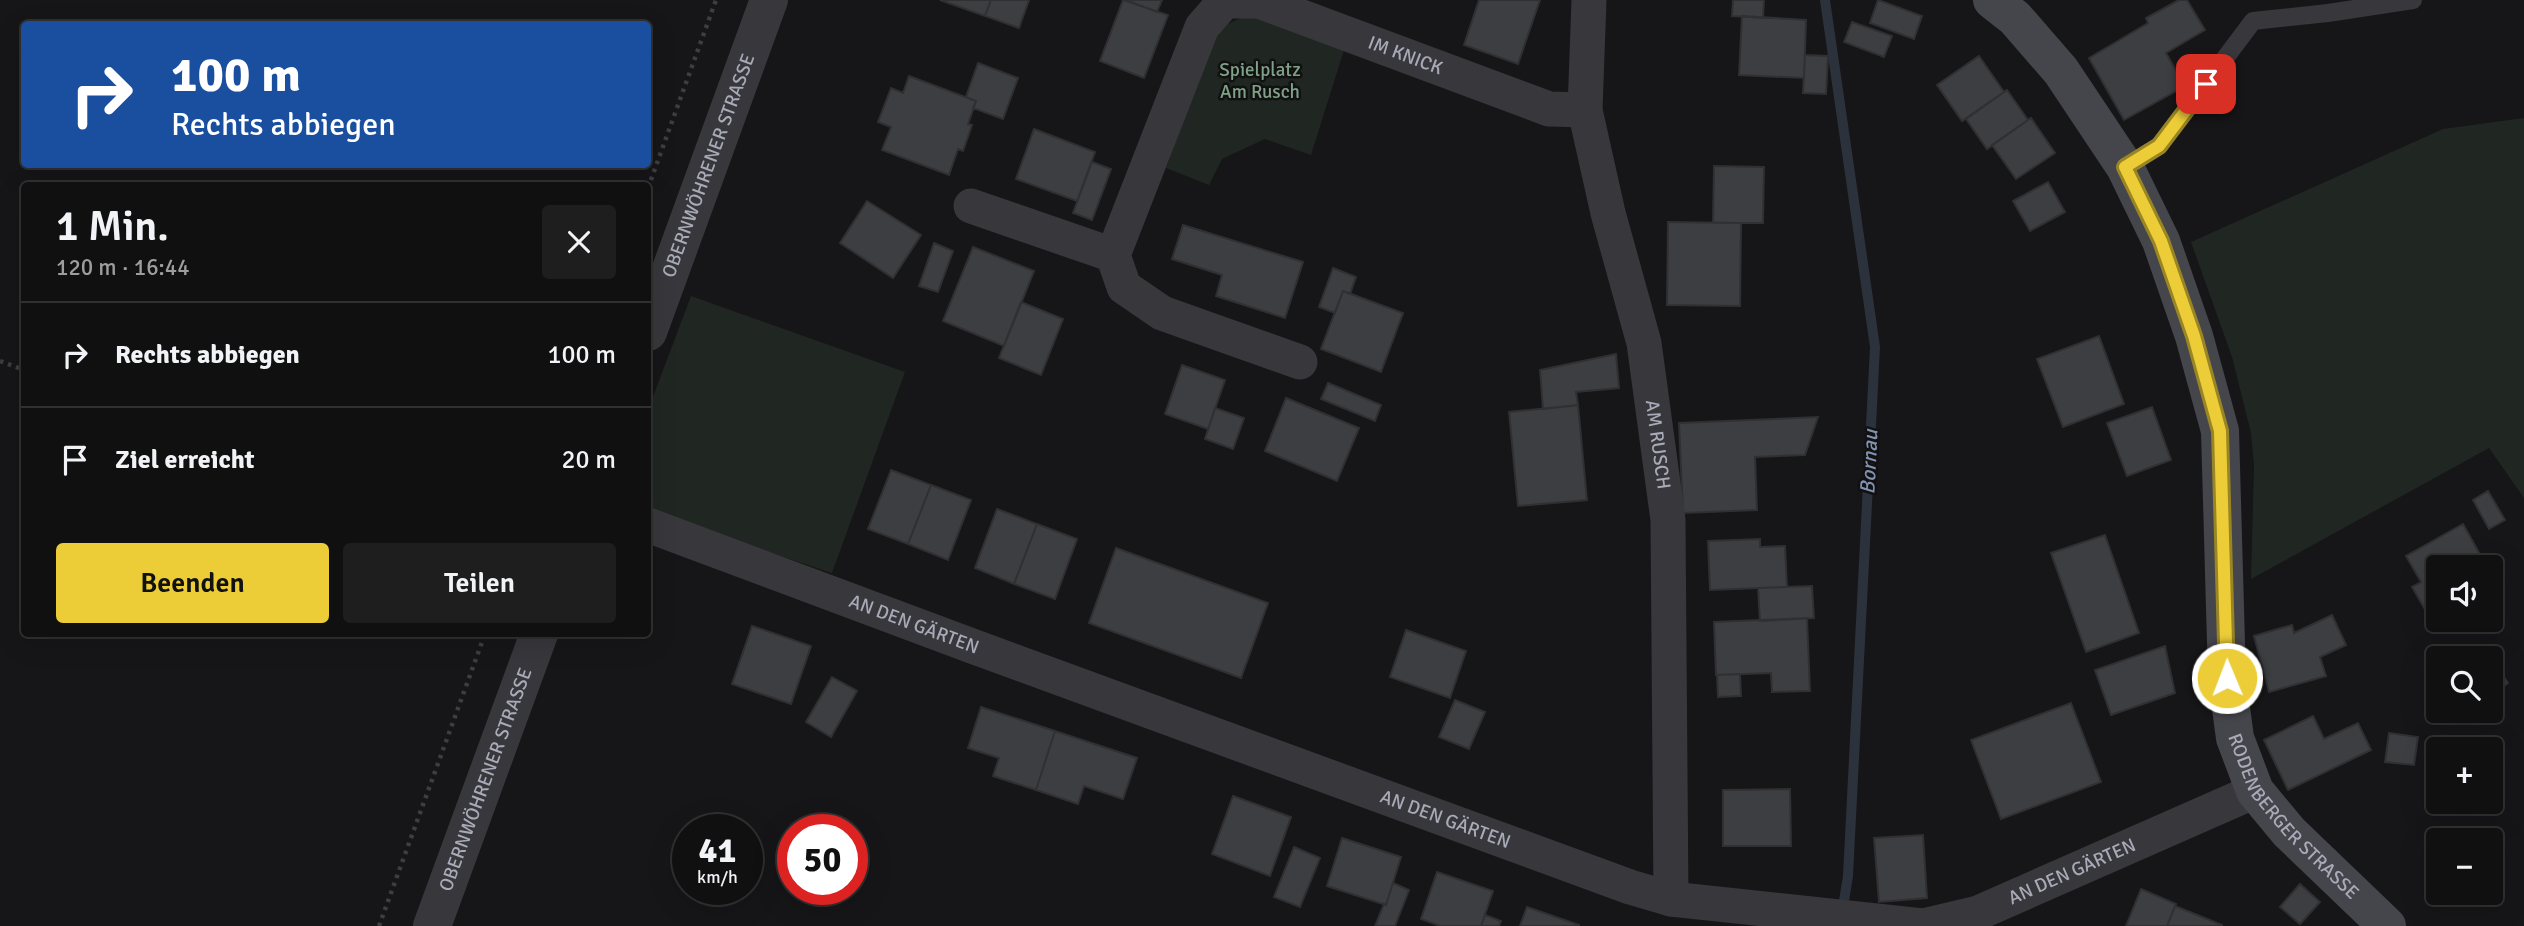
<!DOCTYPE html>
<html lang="de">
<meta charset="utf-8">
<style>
body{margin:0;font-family:Signika,sans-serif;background:#1e1e1f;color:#f1f3f6;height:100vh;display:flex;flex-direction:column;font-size:26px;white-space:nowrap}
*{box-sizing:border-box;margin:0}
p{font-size:23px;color:#9c9d9f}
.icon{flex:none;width:38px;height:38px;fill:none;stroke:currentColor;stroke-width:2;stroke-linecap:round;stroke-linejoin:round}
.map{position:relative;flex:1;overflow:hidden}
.side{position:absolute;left:21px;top:182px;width:630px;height:455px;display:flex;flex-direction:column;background:#101011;border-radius:7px;box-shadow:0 7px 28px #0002,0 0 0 2px #303031}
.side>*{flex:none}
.hud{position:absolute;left:21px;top:21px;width:630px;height:147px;border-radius:7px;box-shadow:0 7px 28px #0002,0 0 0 2px #303031;background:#1a4fa0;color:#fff;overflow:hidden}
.fabs{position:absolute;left:2426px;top:555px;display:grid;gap:14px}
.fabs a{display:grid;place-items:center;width:77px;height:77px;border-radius:7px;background:#101011;box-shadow:0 7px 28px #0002,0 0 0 2px #303031;font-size:35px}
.speed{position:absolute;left:672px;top:814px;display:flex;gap:14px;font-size:35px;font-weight:700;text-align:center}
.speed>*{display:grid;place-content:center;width:91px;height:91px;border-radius:50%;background:#101011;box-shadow:0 7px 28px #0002,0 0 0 2px #303031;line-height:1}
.speed small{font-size:18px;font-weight:400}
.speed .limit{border:10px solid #d22;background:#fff;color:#111}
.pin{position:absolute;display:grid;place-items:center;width:60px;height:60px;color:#fff;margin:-30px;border-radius:14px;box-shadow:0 4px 10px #0006}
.me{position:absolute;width:77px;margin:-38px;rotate:359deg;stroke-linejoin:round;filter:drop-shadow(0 0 5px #0008)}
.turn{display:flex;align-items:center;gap:24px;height:147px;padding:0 35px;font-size:32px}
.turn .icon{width:91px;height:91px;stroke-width:2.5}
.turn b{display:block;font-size:49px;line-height:60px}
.round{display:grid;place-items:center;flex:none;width:74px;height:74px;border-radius:7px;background:#1e1e1f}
.overview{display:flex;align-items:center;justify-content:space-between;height:119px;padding:0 35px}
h1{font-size:42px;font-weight:600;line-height:52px}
.cta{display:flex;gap:14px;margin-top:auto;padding:14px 35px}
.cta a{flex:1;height:80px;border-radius:7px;background:#eccd38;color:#111;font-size:28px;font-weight:600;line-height:80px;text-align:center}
.cta a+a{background:#1e1e1f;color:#f1f3f6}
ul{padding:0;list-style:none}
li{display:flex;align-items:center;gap:21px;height:105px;padding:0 35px;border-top:2px solid #303031}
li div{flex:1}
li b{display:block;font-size:26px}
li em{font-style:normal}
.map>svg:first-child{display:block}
</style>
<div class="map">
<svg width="2524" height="926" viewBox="0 0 2524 926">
<rect width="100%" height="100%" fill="#161517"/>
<path fill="#202722" d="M1248,14l96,36 -33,105 -46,-16 -43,20 -13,26 -43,-17 50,-138z
M2524,118v380l-35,-50 -238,131 3,-113 -3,-33 -19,-76 -41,-115 252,-113z
M691,296l214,76 -73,201 -184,-61v-102z"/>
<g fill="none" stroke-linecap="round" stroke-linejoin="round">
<path stroke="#2c323b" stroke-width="10" d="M1825,0l50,347 -27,529 -6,37"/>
</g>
<path fill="#3d3e41" stroke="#303033" stroke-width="2" d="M940,0h51l-6,16z
M991,0h38l-10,28 -34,-12z
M1123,0l45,15 -24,63 -44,-17z
M1126,0h36l-5,12z
M1479,0h61l-22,64 -54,-19z
M1733,0h31l-1,18 -31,-2z
M1878,0l44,16 -8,23 -44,-16z
M2179,0h8l18,30 -39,23 19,33 -61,34 -35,-62 59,-35 -2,-5z
M1742,16l64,4 -2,58 -65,-3z
M1852,22l40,14 -8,21 -40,-15z
M1805,55l23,1 -2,38 -23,-1z
M1979,56l25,36 -42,29 -25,-36z
M978,63l40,15 -15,41 -30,-11 3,-7 -10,-4z
M909,76l67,25 -8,23 4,1 -9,26 -5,-2 -9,26 -67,-25 9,-23 -13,-5 13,-34 12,5z
M2007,90l21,30 -41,29 -21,-30z
M2031,118l24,35 -39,26 -24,-34z
M1034,129l61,23 -18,49 -61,-22z
M1092,162l19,7 -19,51 -19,-7z
M1714,166l50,1 -1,56h-50z
M2048,182l17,30 -35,19 -17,-30z
M867,201l54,34 -28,43 -53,-35z
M1668,222l73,1 -1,83 -73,-1z
M1183,225l120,37 -18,56 -69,-22 6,-21 -50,-16z
M934,243l19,8 -15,41 -19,-6z
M973,247l61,24 -30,75 -61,-25z
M1333,268l23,9 -6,17 -7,-3 -8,22 -16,-6z
M1343,291l60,22 -22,59 -60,-23z
M1021,302l42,17 -22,56 -42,-17z
M2099,336l25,68 -61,23 -26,-68z
M1616,354l3,34 -43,4 2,13 -35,4 -3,-39z
M1182,365l43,15 -17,49 -43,-15z
M1328,383l53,22 -6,16 -54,-22z
M1286,398l73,30 -22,53 -72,-30z
M1578,405l9,95 -69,6 -9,-94z
M2152,407l19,53 -44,16 -20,-53z
M1215,408l29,10 -11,31 -28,-10z
M1818,417l-13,38 -50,2 2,53 -74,3 -4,-90z
M891,470l40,15 -23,59 -40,-15z
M931,485l40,15 -23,60 -40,-16z
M2488,491l17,29 -16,9 -16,-29z
M997,509l40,15 -23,60 -39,-16z
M1037,524l40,15 -22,60 -41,-15z
M2463,524l24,43h-49v49l-7,4 -19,-33 9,-5 -15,-26z
M2105,535l34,98 -53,19 -35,-99z
M1760,539v8l25,-1 2,41 -77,3 -2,-49z
M1116,548l152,55 -27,75 -152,-55z
M1812,586l2,32 -54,3 -2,-33z
M2332,615l14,30 -26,12 6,19 -57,16 -15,-56 38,-11 2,8z
M1807,618l3,73 -38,1 -1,-19 -55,2 -2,-53z
M752,626l59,20 -20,58 -59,-20z
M1406,630l60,21 -16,47 -60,-21z
M2165,646l10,47 -64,22 -16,-45z
M2498,668l10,15 -18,13v-23z
M1740,674l1,22 -23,1 -1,-22z
M832,677l25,14 -26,46 -25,-15z
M1455,700l30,12 -16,37 -30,-12z
M2071,703l30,79 -100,37 -30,-79z
M981,707l74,24 -19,59 -43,-14 6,-18 -31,-10z
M2313,716l11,23 34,-16 13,27 -83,40 -24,-50z
M1055,731l82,27 -14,41 -39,-13 -6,18 -42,-14z
M2389,733l29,4 -4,28 -29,-3z
M1790,789l1,57h-68v-56z
M1233,796l58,21 -21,59 -58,-22z
M1923,835l4,63 -48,4 -5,-64z
M1342,838l59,19 -15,48 -59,-19z
M1294,847l26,11 -20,49 -26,-10z
M1437,872l56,19 -12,35h-41l-19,-7z
M1393,883l16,7 -14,36h-20l9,-22 2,1z
M2300,884l20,18 -20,22 -20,-17z
M2141,889l35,15 -9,22h-41z
M2175,906l47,19v1h-55z
M1527,907l52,18v1h-59z
M1485,915l16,6 -2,5h-18z"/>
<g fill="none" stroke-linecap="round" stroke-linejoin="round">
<path stroke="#3d3d43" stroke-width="4.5" stroke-dasharray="3.5 5" stroke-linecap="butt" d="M648,188l68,-188
M0,361l24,9
M379,926l106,-292"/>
<path stroke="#37373c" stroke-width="18" d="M2125,167l34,-21 94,-125 75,-8 85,-13"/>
<g stroke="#37373c" stroke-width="35">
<path id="s1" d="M1589,0l-4,110 23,103 36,130 24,177 3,379"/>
<path d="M971,206l142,49"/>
<path id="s2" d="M1300,362l-138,-49 -38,-26 -11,-32 89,-228 23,-26h34l290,108 36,1"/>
<path id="s3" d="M648,525l324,121 658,241 41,12 252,27 55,-13 277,-122"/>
</g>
<g stroke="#37373c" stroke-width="38">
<path id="s4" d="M648,332l121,-332"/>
<path id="s5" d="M432,926l107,-292"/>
</g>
<path stroke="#45454c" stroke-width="38" id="s6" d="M1992,0l23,18 46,53 64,96 36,74 33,95 26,95 7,247 8,60 20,53 34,41 98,94"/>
</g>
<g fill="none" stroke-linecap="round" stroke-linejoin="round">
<defs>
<path id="route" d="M2206,84l-47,62 -34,21 36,74 33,95 26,95 7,247"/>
</defs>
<use href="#route" stroke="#998524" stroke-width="18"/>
<use href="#route" stroke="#eccd38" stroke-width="12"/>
</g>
<g text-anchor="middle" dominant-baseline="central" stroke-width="5" stroke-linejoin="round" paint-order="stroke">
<g font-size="19" fill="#a8aab7" stroke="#111112">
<text stroke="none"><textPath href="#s2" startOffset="696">IM KNICK</textPath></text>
<text stroke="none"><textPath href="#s4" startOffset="177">OBERNWÖHRENER STRASSE</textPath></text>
<text stroke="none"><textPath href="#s1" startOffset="453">AM RUSCH</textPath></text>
<text stroke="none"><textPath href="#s3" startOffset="284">AN DEN GÄRTEN</textPath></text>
<text stroke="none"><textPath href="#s5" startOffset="156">OBERNWÖHRENER STRASSE</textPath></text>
<text stroke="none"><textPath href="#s6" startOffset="903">RODENBERGER STRASSE</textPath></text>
<text stroke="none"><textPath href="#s3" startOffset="850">AN DEN GÄRTEN</textPath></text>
<text stroke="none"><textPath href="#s3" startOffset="1502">AN DEN GÄRTEN</textPath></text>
</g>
<g font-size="19" fill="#7fa187" stroke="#111112">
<text x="1260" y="70">Spielplatz<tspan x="1260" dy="22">Am Rusch</tspan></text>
</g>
<g font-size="21" font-style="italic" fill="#8092b1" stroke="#111112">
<text transform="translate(1869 462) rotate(-87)">Bornau</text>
</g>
</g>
</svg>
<div class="fabs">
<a><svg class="icon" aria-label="sound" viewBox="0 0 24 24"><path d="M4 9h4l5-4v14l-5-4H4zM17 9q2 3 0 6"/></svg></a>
<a><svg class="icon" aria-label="search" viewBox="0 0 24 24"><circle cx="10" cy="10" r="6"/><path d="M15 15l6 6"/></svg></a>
<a>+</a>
<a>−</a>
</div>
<div class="speed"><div>41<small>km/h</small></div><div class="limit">50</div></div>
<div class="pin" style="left:2206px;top:84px;background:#d93025"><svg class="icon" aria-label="arrive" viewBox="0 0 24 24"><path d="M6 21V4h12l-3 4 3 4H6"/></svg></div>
<svg class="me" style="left:2227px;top:678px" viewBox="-20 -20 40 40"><circle r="17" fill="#eccd38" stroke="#fff" stroke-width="3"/><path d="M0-11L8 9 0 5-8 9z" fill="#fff"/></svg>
<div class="hud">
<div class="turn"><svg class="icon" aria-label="right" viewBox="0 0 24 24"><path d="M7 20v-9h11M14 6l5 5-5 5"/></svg><div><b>100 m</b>Rechts abbiegen</div></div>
</div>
<section class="side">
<div class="overview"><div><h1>1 Min.</h1><p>120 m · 16:44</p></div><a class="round"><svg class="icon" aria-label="close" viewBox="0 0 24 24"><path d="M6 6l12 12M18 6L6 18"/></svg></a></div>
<ul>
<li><svg class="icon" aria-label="right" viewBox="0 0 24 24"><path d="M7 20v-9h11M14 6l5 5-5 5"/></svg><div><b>Rechts abbiegen</b></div><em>100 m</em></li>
<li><svg class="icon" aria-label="arrive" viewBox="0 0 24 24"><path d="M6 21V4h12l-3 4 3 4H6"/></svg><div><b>Ziel erreicht</b></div><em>20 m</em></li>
</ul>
<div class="cta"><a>Beenden</a><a>Teilen</a></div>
</section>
</div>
